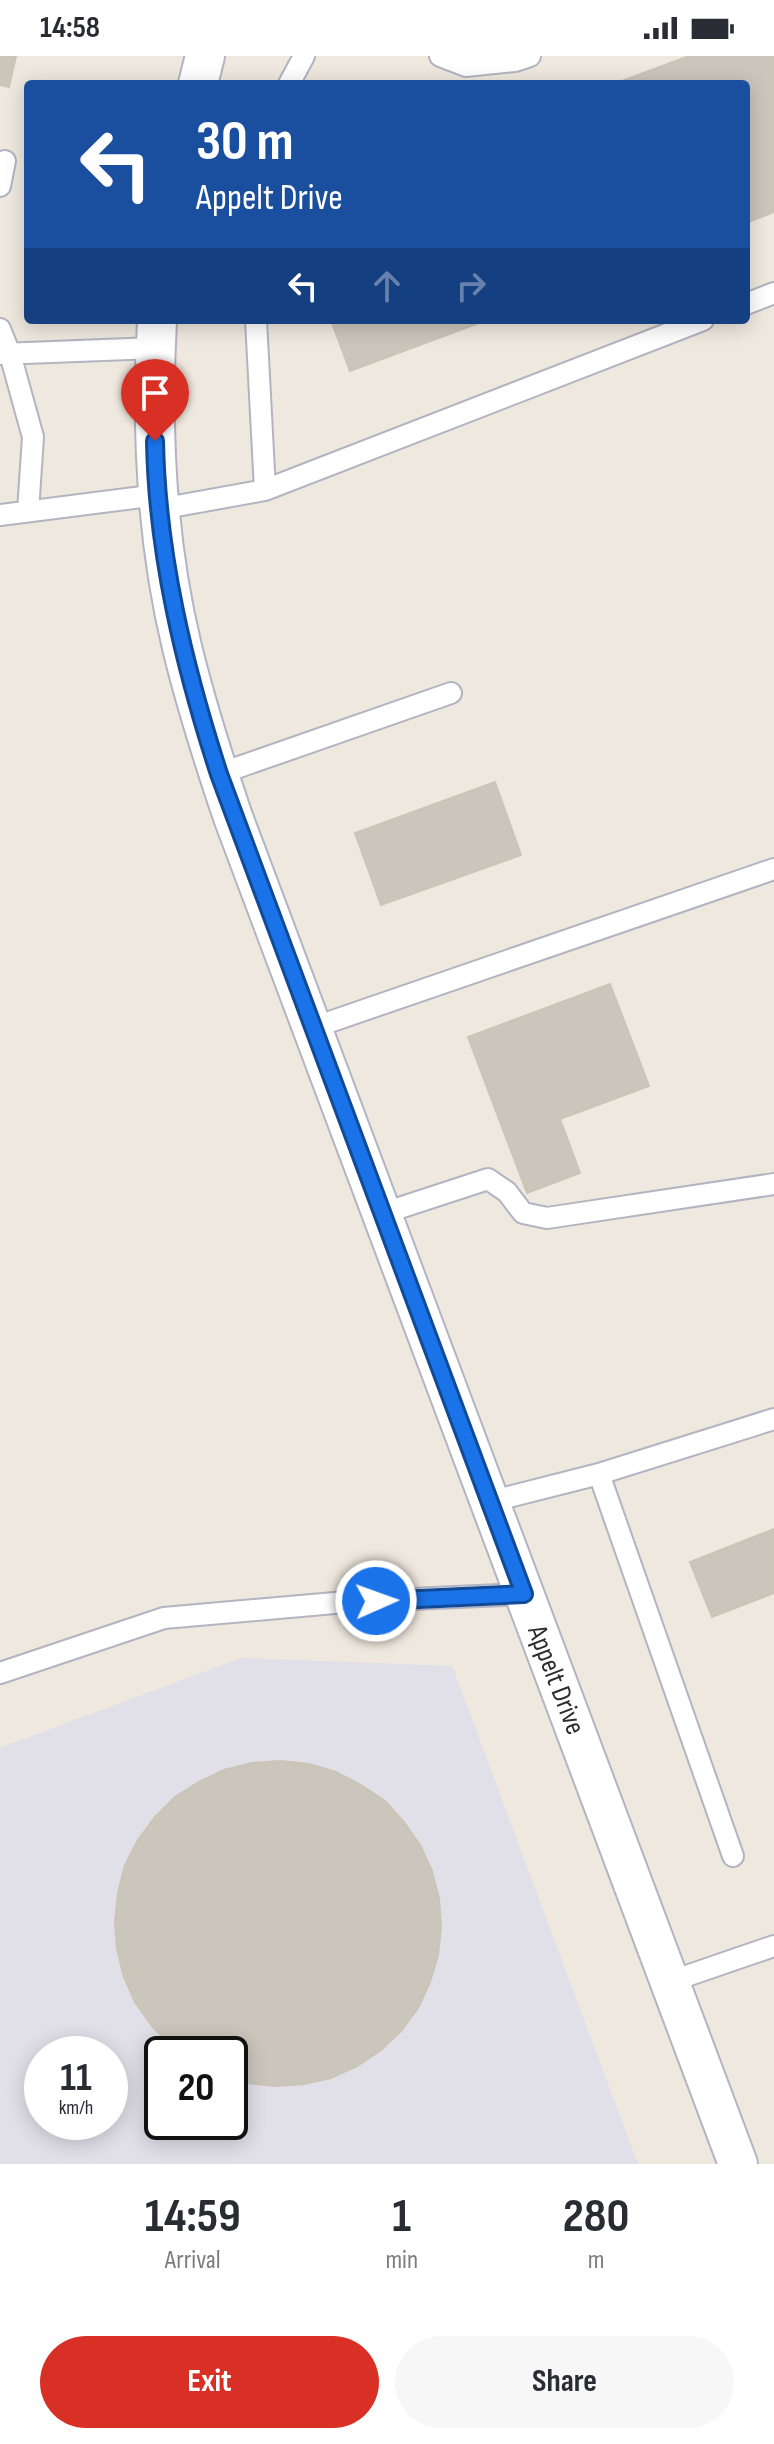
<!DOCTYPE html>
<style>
body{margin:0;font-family:"Sofia Sans Condensed",sans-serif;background:#f7f7f7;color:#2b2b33;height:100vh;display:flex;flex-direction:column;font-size:30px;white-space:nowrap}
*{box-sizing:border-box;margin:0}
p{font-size:26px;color:#7c7c81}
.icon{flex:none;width:44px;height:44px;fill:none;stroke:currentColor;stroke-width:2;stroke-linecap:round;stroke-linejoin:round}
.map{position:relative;height:2108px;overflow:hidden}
.details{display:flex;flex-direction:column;background:#fff;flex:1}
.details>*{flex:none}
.top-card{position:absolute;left:24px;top:24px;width:726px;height:244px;border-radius:8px;box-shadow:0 4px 20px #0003;background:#1a4fa0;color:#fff;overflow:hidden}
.speed{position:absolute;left:24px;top:1980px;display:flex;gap:16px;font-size:40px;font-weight:700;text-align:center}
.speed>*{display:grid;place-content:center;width:104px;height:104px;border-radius:50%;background:#fff;box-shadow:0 4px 20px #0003;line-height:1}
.speed small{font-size:20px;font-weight:400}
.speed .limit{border:4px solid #111;border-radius:12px;background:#fff;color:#111}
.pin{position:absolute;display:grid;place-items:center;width:68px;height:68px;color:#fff;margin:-82px -34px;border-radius:50% 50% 50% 0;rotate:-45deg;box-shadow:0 0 8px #0007}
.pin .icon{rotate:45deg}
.me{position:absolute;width:88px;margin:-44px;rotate:88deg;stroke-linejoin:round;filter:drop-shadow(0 0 6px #0008)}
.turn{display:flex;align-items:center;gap:28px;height:168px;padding:0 40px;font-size:36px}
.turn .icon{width:104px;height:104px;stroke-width:2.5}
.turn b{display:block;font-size:56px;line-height:68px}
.lanes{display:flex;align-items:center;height:76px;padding:0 40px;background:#0003;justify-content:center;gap:40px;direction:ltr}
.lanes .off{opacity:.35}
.eta{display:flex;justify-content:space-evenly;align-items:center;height:136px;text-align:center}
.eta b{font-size:48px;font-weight:700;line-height:56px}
.action{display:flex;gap:16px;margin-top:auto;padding:16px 40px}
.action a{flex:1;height:92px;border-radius:48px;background:#d93025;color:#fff;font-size:32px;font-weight:700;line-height:92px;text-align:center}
.action a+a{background:#f7f7f7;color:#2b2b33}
.status{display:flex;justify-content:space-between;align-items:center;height:56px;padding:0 40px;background:#fff;direction:ltr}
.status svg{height:22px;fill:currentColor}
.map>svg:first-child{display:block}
</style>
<div class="status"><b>14:58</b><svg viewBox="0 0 49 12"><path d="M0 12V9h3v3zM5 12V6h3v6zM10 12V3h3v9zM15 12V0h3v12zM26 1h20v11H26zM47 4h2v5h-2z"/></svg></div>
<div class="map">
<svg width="774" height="2108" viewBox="0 0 774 2108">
<rect width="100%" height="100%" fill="#efe8de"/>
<path fill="#e1dfe8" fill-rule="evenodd" d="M241,1602l211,8 186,498h-638v-416zM42,1998h68v68h-68zM162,1998h68v68h-68z"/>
<path fill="#cbc6bc" stroke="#cbc4b7" stroke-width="2" d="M0,0h16l-7,31 -9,-2z
M689,0h85v156l-28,11v-139h-132z
M331,264h156l-137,51z
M495,726l26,73 -140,50 -26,-72z
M610,928l39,102 -89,33 20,54 -53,20 -59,-156z
M774,1473v64l-62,24 -22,-55z
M280,1705l29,3 27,8 25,13 24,16 19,21 16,23 12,26 7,28 2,28 -3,28 -8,27 -12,26 -17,23 -20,19 -24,16 -26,12 -27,6 -29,2 -28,-3 -17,-5v-24h-48l-11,-8 -19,-20 -17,-24 -11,-25 -7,-28 -2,-28 3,-28 7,-28 13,-25 17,-23 20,-20 24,-15 25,-12 28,-7z"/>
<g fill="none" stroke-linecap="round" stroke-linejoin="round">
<defs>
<path id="service" d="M440,0l26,10 49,-5 15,-5
M289,28l15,-28
M0,130l5,-25
M746,248l28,-11
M0,273l10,25 23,83 -5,74
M0,298l155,-6
M265,434l438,-170
M160,453l105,-19 -9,-170
M0,459l158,-20
M219,718l232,-81
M312,972l462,-159
M381,1158l107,-35 19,13 16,21 24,5 227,-34
M599,1418l134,382
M489,1446l110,-28 175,-55
M0,1617l164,-55 182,-16 178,-8
M669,1926l105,-36"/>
<path id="minor" d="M198,28l7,-28
M157,264c-6,109 -1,220 25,327 14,58 32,114 51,170l505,1347"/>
</defs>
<use href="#service" stroke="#b2b4c2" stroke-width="24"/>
<use href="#minor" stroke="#b2b4c2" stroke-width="42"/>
<use href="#service" stroke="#fff" stroke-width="20"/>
<use href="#minor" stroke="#fff" stroke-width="38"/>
</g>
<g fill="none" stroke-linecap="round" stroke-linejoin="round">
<defs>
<path id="route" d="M155,385c2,113 29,225 64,333l305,820 -148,7"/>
</defs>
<use href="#route" stroke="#114b97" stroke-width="20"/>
<use href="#route" stroke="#1a73e8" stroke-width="14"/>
</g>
<g text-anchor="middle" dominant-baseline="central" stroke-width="6" stroke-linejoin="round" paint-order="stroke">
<g font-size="28" fill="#2d2d2d" stroke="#fff">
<text transform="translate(556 1624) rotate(69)">Appelt Drive</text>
</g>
</g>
</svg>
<div class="speed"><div>11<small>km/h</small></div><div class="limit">20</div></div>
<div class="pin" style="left:155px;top:385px;background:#d93025"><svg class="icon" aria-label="arrive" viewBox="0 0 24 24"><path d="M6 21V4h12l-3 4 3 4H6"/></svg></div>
<svg class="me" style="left:376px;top:1545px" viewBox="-20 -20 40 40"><circle r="17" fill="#1a73e8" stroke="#fff" stroke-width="3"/><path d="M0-11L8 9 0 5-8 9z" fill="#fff"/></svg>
<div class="top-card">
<div class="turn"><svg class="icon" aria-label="left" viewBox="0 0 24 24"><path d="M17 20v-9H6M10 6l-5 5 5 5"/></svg><div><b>30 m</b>Appelt Drive</div></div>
<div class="lanes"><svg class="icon" aria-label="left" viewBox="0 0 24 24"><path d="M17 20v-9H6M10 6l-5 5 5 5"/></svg><svg class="icon off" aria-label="ahead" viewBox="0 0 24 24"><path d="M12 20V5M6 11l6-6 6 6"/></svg><svg class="icon off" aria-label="right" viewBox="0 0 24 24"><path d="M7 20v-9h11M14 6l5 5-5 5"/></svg></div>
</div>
</div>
<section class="details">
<div class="eta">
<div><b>14:59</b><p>Arrival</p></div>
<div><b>1</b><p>min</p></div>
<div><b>280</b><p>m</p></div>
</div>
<div class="action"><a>Exit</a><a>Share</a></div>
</section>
